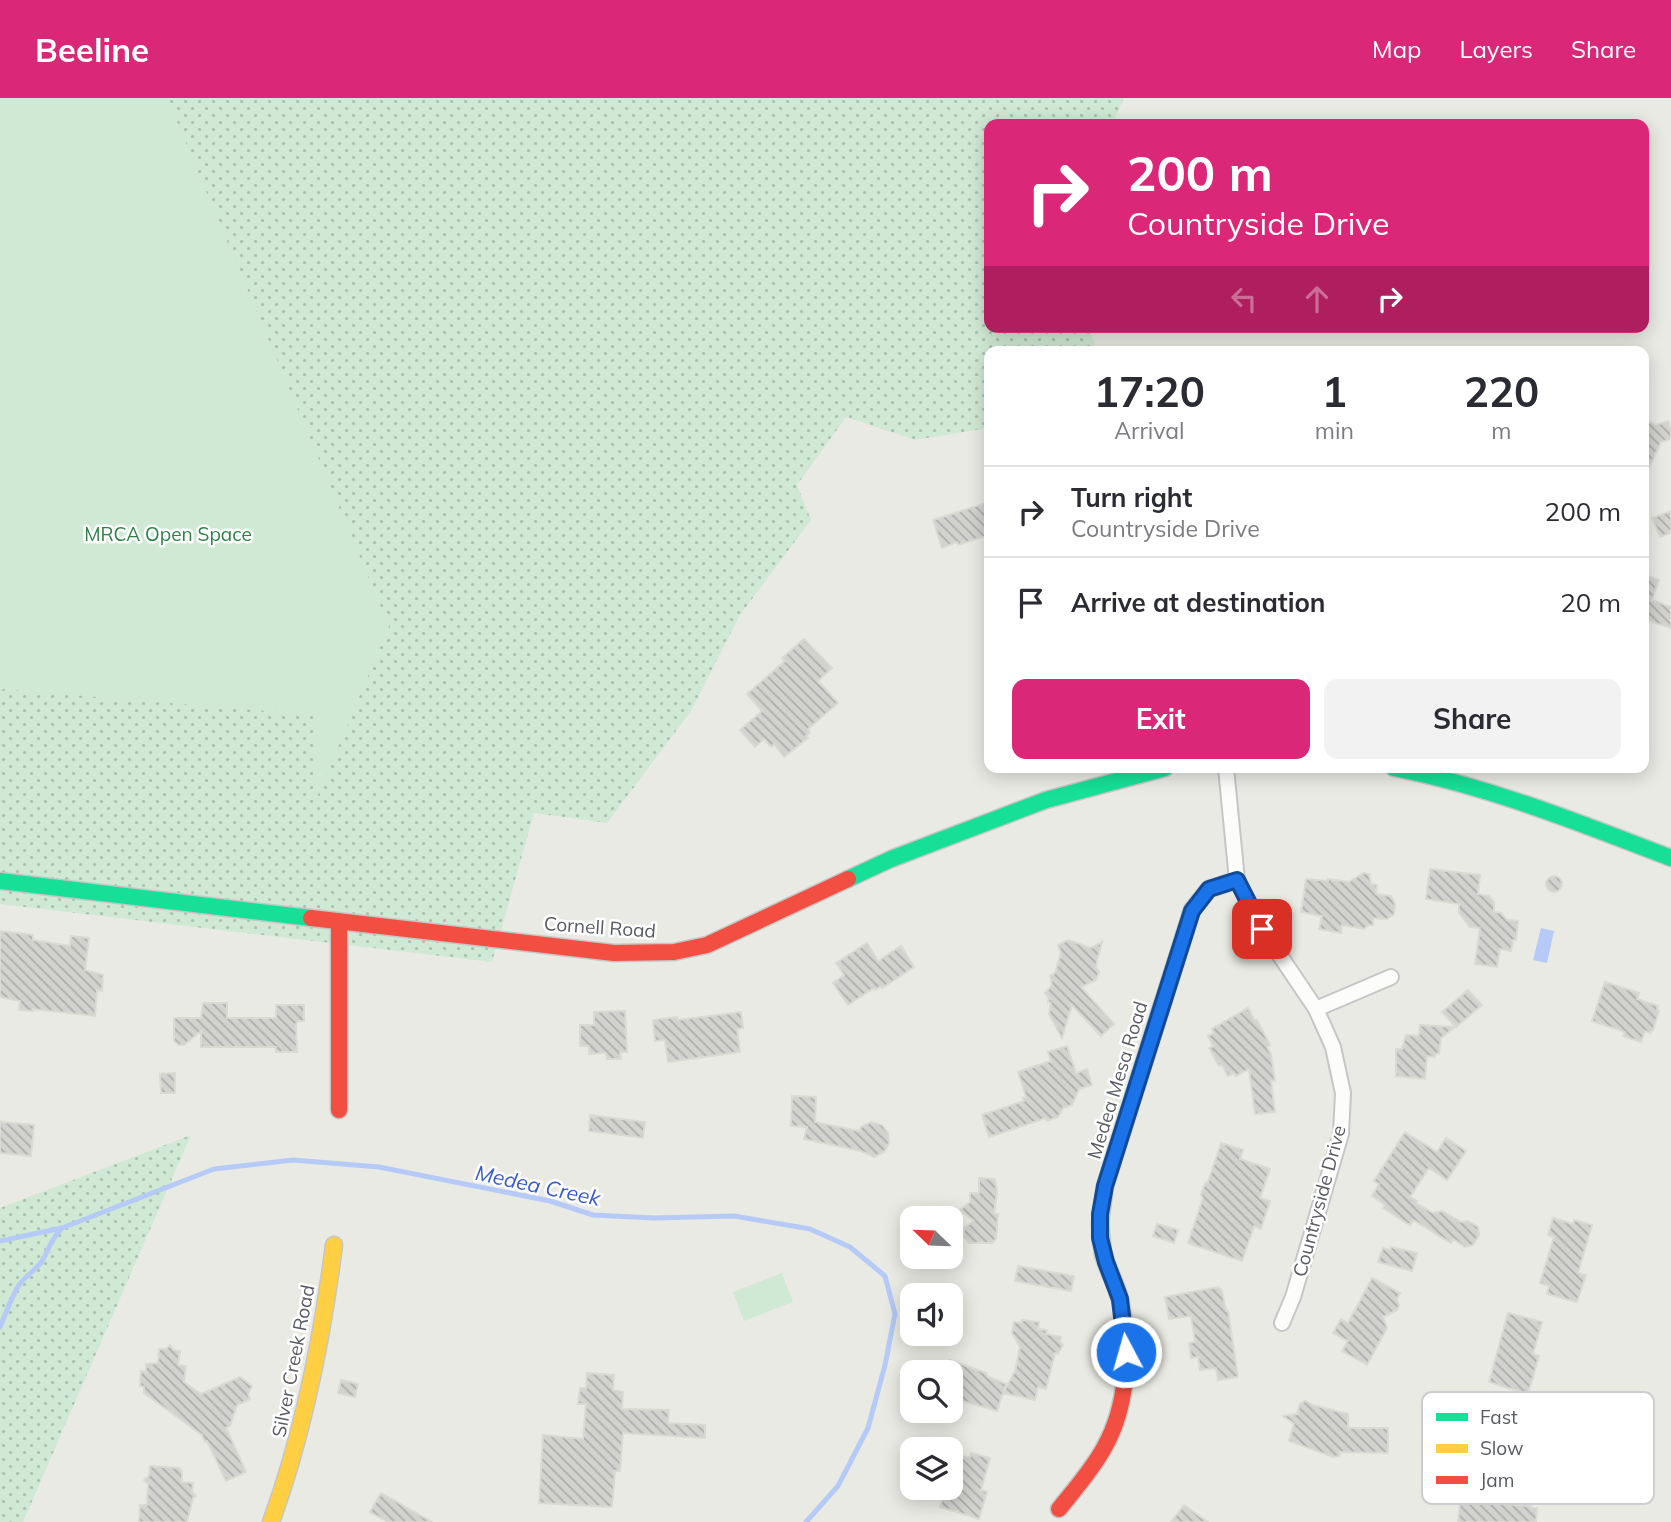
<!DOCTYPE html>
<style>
body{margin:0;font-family:Mulish,sans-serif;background:#f2f2f3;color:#2b2b33;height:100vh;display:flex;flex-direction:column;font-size:26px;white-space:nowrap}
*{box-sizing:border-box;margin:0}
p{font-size:23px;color:#7c7c81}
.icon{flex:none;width:38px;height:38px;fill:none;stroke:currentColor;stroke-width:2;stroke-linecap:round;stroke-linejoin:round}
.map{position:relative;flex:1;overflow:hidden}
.details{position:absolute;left:984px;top:248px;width:665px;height:427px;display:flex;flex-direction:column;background:#fff;border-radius:14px;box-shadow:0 4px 18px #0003}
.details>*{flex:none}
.hud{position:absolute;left:984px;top:21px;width:665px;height:214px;border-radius:14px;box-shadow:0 4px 18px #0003;background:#db2777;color:#fff;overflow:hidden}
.needle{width:46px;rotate:293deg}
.buttons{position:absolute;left:900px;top:1108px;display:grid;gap:14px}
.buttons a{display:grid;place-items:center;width:63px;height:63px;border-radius:14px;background:#fff;box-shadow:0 4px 18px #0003;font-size:35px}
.pin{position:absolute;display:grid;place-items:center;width:60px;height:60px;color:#fff;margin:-30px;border-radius:14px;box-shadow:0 4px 10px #0006}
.me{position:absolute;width:77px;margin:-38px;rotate:354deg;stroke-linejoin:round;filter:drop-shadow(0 0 5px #0008)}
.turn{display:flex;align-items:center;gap:24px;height:147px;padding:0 28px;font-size:32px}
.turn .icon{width:91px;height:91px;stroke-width:2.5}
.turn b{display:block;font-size:49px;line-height:60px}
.lanes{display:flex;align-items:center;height:66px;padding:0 28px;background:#0003;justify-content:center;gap:35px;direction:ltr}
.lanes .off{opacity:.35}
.eta{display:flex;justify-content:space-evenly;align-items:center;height:119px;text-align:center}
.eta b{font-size:42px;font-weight:700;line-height:49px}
.primary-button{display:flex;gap:14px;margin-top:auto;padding:14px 28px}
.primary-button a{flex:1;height:80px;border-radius:14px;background:#db2777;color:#fff;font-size:28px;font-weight:700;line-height:80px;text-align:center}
.primary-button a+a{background:#f2f2f3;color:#2b2b33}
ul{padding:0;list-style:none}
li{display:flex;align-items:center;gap:21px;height:91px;padding:0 28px;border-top:2px solid #e1e1e2}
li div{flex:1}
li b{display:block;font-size:26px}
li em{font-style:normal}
header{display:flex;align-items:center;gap:42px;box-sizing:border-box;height:98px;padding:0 35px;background:#db2777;color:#fff}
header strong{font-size:33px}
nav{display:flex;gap:38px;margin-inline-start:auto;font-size:24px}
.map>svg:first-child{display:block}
</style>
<header>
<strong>Beeline</strong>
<nav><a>Map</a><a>Layers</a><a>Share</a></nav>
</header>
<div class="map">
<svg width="1671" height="1424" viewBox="0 0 1671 1424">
<defs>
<pattern id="grass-dots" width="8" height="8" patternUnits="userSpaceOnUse" patternTransform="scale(1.75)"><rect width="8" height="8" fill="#d0e9d4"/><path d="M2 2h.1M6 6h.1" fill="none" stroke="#acc0b0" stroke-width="1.8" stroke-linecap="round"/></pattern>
<pattern id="building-back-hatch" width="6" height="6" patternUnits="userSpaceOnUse" patternTransform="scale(1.75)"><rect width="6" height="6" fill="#d2d2ce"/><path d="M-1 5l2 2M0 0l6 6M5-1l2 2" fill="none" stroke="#adadab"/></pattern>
</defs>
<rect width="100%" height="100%" fill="#eaeae4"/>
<path fill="url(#grass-dots)" d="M0,0h1124l-12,26h-123v203h100l8,25h-108v76l-74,12 -69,-23 -49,68 14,35 -71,95 -49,96 -84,112 -73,-10 -42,149 -492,-58z
M191,1037l-168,387h-23v-314z"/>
<path fill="#d0e9d4" d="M0,0h167l222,528 -76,181 1,-92 -314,-26z
M782,1175l11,29 -49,19 -11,-29z"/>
<path fill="#b6caf7" d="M1541,830l13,3 -7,32 -14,-3z"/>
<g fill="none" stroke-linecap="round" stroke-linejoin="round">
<path stroke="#b6caf7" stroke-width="5" d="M0,1143l62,-13 152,-59 79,-9 86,7 171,34 43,14 61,3 80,-2 76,13 40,18 35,29 10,38 -10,51 -17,63 -30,58 -32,36
M0,1229c6,-14 11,-29 19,-42 6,-9 17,-15 23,-24 9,-15 7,-19 20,-33"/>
</g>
<path fill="url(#building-back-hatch)" stroke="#dadad3" stroke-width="2" d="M1643,321l13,6 12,-4 3,9v9l-10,3 -18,38z
M989,404v33l-31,10 -1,-3 -15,6 -9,-28z
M1671,413v22l-11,4 -8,-19z
M1643,476l16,6 -7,20 19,7v21l-28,-9z
M804,541l28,29 -14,13 20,22 -30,26 2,3 -4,4 2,2 -24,19 -10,-13 -3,3 -7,-8 -9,8 -15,-17 22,-19 -15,-17 38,-33 -3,-3z
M1430,771l50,6 -2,19 11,2 5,6v10l7,1 6,7 11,1 -2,19h-3l-2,11 -11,-2 -3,18 -22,-3 5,-36 -10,-1 -11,-14v-9l-33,-5z
M1363,775l6,1 2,10 6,1 -1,9 15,2 4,8 -1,10 -7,5 -14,-1v7h-4l-5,4 -22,-4 -1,8 -22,-4 3,-13 -21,-4 5,-33 22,2v-2l21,3z
M1546 786a8 8 0 1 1 16 0a8 8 0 1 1-16 0Z
M0,833l33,4v5l37,6 1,-10 18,2 -4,32 18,5 -1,16 -5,-1 -2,26 -62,-7v2l-14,-1 1,-9 -20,-4z
M1068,842l23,8 11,-6 -5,18 -1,7 3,5 -3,8 -15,7 33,37 -13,12 -29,-31 -10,33 -13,-24 2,-11 -3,-1 1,-4 -4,-5 7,-8 -2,-9 5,-3 6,-20 -3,-8z
M867,845l11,18 23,-15 13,21 -32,21 -1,-2 -6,4 -1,-2 -26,17 -15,-22 11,-8 -8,-12z
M1605,884l34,11 -2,6 21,7 -1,4 2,1 -6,19 -3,3 -5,-2 -4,11 -18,-6 2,-4 -33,-11z
M1468,892l14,15 -26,22 -14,-15z
M203,905h24v15h49v-13h28v16h-6l-2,3 1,28h-21v-5h-75v-16l-17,14h-5l-5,-4v-23h27z
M1248,910l7,13 2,-1 13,25 -3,2 4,7 4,27h-4l4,31 -20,2 -6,-45 -13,7 -2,-3 -6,3 -6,-11 -3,1 -10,-18 4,-2 -5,-10 6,-3 -2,-4z
M625,913l2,41h-7l1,7h-14l-1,-6 -17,1v-8h-9v-21h14v-13z
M741,914l2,16 -6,1 3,23 -72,10 -3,-22 -10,1 -2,-21 24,-3 1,3z
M1420,927l35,2 -14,11 -2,15 -4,1v3l-8,-1 -2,23 -29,-3v-27h6l4,-14 13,1z
M1067,948l9,27 11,-4 5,16 -13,4 -7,16 -9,3 -5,9 -11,4 -1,-3 -57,19 -7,-22 42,-14 -1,-3 3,-1 -8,-25 33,-11 -3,-9z
M175,975v20h-14l-1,-19z
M792,998l24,1 -1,25 44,9 2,-4 10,-5 11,3 6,8 1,10 -5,9 -10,5 -13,-6 -57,-12 3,-12 -16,-1z
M590,1017l55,7 -2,16 -54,-7z
M0,1024l34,3 -3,31 -31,-3z
M1405,1034l32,20 9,-14 20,13 -19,29 -18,-12 -19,29 7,4 -1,2 17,10 9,-2 19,11 7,-1 10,6 1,8 -6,10 -8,2 -12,-8 -2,4 -38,-23 -3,5 -27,-17 2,-3 -13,-9 7,-12 -5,-3z
M1221,1045l22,7 -3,9 30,10 -10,29 10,3 -9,28 -7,-3 -12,35 -54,-18 15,-45 -2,-3 4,-12 3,-1z
M979,1080l16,1 2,13 -3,22h4l-1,13 -1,12 -4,4h-23l-5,-6v-9l10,-7 -14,-11 10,-8v-9h9z
M1553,1120l20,6 1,-4 18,5 -14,48 8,2 -9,27 -30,-8 2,-8 -9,-3 14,-46 -6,-2z
M1157,1126l21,6 -4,13 -21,-7z
M1391,1149l26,6 -5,18 -34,-9 5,-14 7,2z
M1018,1168l56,10 -3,15 -56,-10z
M1372,1180l28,15 -3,6 2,7 -2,4 -14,7 4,11 -20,37 -25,-14 6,-10 -15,-8 8,-14 7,4z
M1218,1189l4,3 4,21h2l10,66 -20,3 -2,-12 -16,2 -2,-13 -7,1 -2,-15 6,-1 -4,-26 -22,3 -4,-22z
M1508,1215l34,9 -9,32 6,2 -11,38 -39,-12z
M1022,1222l17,2 -1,7 9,1 -1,4 15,3 -1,5 3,3 -5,9 -3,-1 -9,36 -8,-2 -3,13 -32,-7 12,-22 5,-24 -8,-14 2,-11 7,1z
M170,1247l4,5 6,1 -2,14 8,1 -2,16 17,12 39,-17 12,9 -4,8 2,5 -13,6 -7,21 -4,2 20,44 -20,9 -19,-40 -2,1 -3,-7 -58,-42v-6l-4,-1 1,-15 5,1v-8l12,-1 1,-14h7z
M950,1262l36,13 1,3 19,8 -9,27 -45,-13 5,-16 -7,-3z
M587,1275l27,2 -1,15 10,2 -1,17 47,1 -1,13 37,2v13l-82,-5 -3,38h-5l-3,36 -73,-4 4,-68 40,4 3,-35h-8l2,-16h6z
M341,1282l17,4 -3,13 -17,-4z
M1305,1303l8,4 35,9v14h40v25l-48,-1 -1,4 -6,1 -44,-16 5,-17 -11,-8 14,-2 3,-10z
M971,1355l19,5 -9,32 6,2 -8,27 -39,-12 6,-19h4v-24l4,2 3,-10 13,1z
M150,1368l29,2 3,4v10l11,1 -1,8 4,5 -3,2 -6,24h-48l1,-17h7l1,-21 -4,-4 5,-4z
M381,1395l51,29h-44l-18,-10z
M1460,1403l71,5v2h6l-1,14h-78z
M1184,1407l24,17h-37z"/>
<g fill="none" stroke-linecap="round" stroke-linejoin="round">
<defs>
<path id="street" d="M1226,670l11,112 25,49 54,80 17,38 10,46 -2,41 -48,163 -11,26
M1316,911l75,-32"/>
<path id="fast" d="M1394,670c96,19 186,55 277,90
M848,781l43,-20 155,-59 119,-32
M0,783l311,37"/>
<path id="slow" d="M1103,1156l-3,-31 5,-37 87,-276 17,-21 28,-9
M271,1424c33,-90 51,-182 63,-277"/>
<path id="jam" d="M311,820l303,35 60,-1 33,-7 141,-66
M339,823v189
M1059,1411c16,-20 33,-39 45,-61 25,-44 26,-100 16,-148 -3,-16 -13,-30 -17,-46"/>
</defs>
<use href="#street" stroke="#c6c6c6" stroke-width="18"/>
<use href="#fast" stroke="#c6c6c6" stroke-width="19"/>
<use href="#slow" stroke="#c6c6c6" stroke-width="19"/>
<use href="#jam" stroke="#c6c6c6" stroke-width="19"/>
<use href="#street" stroke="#fcfcfb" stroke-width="14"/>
<use href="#fast" stroke="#16e098" stroke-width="16"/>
<use href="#slow" stroke="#ffcf43" stroke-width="16"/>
<use href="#jam" stroke="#f24e42" stroke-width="16"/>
</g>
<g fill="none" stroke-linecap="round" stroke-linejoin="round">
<defs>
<path id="route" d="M1126,1254l-6,-53 -14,-37 -6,-24v-24l5,-28 87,-275 17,-22 28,-9 25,49"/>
</defs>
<use href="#route" stroke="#114b97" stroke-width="18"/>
<use href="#route" stroke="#1a73e8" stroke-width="12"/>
</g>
<g text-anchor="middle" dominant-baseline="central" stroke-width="5" stroke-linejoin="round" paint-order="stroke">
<g font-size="19" fill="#2b8245" stroke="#fff">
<text x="168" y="436">MRCA Open Space</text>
</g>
<g font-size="19" fill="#595b63" stroke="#fff">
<text transform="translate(600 829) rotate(4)">Cornell Road</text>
<text transform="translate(1117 982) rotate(-73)">Medea Mesa Road</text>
<text transform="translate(1319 1103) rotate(-75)">Countryside Drive</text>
<text transform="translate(293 1263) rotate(-79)">Silver Creek Road</text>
</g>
<g font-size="21" font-style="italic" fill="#3759ce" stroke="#fff">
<text transform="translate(538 1087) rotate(12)">Medea Creek</text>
</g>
</g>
<rect x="1422" y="1294" width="232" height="112" rx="10" fill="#fff" stroke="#cdced0" stroke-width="2"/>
<rect x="1436" y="1315" width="32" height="8" fill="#16e098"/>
<rect x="1436" y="1346" width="32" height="9" fill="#ffcf43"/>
<rect x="1436" y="1378" width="32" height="8" fill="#f24e42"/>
<g font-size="19" fill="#595b63">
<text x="1480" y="1326">Fast</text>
<text x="1480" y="1357">Slow</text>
<text x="1480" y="1389">Jam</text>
</g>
</svg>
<div class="buttons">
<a><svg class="needle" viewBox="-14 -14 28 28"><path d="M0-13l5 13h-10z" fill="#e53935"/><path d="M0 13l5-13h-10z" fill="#7c7c81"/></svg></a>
<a><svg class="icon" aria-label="sound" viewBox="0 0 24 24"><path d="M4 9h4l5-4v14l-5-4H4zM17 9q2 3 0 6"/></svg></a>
<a><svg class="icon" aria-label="search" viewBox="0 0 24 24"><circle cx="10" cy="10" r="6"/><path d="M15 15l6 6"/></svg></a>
<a><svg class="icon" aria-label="layers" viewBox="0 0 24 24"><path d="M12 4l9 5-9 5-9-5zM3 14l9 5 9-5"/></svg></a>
</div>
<div class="pin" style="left:1262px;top:831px;background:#d93025"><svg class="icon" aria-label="arrive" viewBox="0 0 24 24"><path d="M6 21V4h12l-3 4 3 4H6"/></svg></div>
<svg class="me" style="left:1126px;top:1254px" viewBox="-20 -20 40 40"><circle r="17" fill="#1a73e8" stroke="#fff" stroke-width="3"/><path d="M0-11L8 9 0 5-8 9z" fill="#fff"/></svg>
<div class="hud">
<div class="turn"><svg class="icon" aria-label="right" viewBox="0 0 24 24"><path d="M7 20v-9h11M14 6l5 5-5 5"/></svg><div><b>200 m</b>Countryside Drive</div></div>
<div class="lanes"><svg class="icon off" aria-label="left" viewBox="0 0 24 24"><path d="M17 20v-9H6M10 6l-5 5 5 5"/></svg><svg class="icon off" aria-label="ahead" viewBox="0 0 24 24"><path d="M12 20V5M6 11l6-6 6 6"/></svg><svg class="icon" aria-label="right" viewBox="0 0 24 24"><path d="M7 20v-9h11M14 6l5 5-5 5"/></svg></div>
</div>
<section class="details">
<div class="eta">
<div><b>17:20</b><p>Arrival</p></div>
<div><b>1</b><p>min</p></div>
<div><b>220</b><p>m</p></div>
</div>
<ul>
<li><svg class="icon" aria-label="right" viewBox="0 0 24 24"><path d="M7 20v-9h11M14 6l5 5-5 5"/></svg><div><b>Turn right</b><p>Countryside Drive</p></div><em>200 m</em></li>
<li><svg class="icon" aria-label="arrive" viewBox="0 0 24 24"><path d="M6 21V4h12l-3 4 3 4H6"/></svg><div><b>Arrive at destination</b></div><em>20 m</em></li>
</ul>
<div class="primary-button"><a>Exit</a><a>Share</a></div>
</section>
</div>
